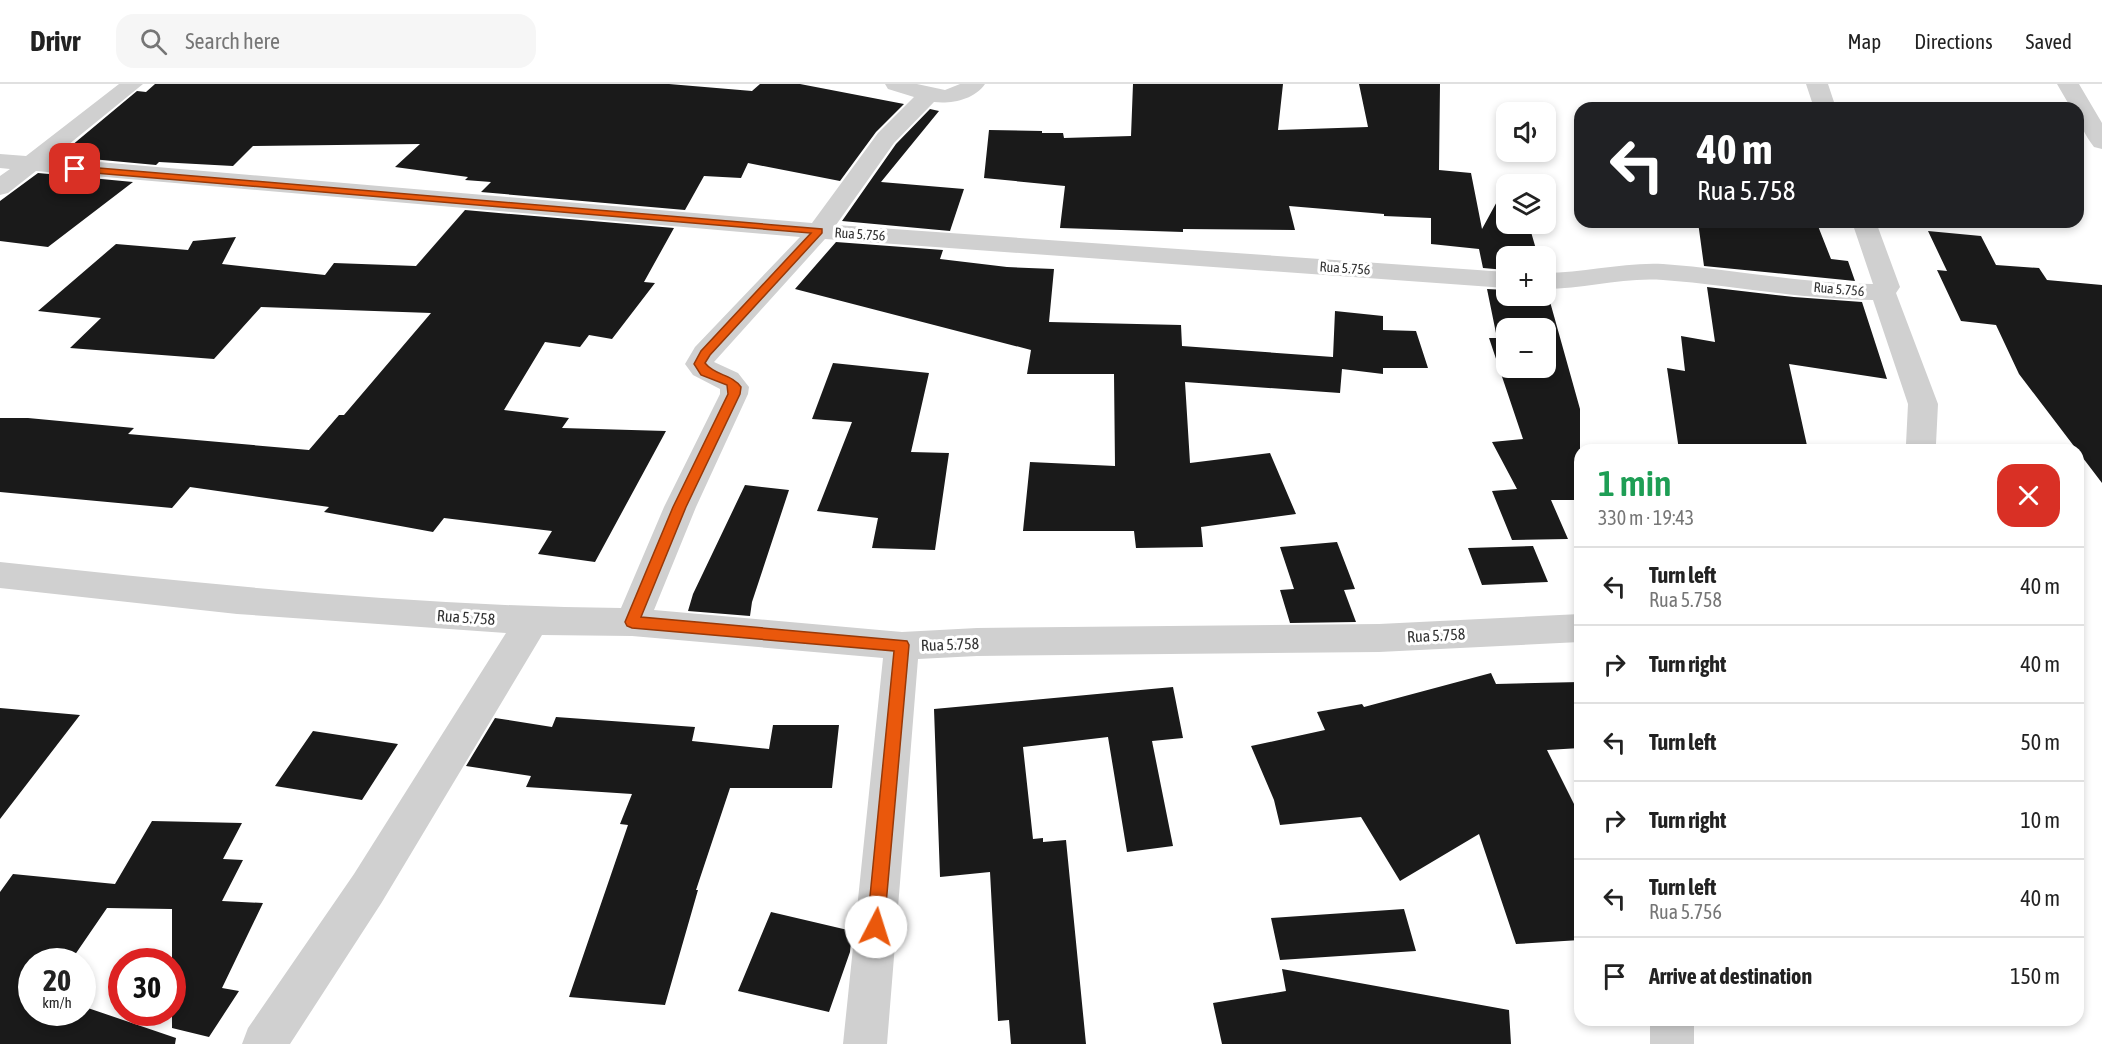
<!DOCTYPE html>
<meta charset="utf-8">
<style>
body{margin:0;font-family:"Asap Condensed",sans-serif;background:#f6f6f6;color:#222;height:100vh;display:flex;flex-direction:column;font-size:22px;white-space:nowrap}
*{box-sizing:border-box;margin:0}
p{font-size:20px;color:#767676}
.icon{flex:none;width:33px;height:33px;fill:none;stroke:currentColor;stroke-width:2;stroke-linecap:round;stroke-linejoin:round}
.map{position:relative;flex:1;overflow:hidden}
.sheet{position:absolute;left:1574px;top:360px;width:510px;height:582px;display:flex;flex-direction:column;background:#fff;border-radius:18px;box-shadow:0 3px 9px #0003}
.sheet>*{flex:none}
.top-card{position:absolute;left:1574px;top:18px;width:510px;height:126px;border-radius:18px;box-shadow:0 3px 9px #0003;background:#202124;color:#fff;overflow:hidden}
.buttons{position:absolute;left:1496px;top:18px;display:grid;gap:12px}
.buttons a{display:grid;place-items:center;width:60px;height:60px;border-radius:12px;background:#fff;box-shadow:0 3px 9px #0003;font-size:30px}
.speed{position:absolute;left:18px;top:864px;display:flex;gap:12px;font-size:30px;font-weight:700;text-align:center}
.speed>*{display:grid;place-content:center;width:78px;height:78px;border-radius:50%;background:#fff;box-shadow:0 3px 9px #0003;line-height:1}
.speed small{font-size:15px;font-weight:400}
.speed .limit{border:9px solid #d22;background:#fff;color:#111}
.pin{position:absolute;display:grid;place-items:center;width:51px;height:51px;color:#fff;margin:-26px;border-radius:12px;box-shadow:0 3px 9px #0006}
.me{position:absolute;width:66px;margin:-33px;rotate:5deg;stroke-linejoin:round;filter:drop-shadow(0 0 4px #0008)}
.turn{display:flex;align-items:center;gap:21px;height:126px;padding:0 24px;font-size:27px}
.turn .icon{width:78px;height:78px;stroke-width:2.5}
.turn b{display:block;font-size:42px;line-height:51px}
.round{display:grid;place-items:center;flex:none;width:63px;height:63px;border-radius:18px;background:#f6f6f6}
.overview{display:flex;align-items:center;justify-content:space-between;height:102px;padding:0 24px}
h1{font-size:36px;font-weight:600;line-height:45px;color:#1e9e55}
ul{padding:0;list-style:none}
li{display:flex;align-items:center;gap:18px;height:78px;padding:0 24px;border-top:2px solid #e0e0e0}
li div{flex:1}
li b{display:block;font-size:22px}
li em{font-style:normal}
header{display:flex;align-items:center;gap:36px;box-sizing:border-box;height:84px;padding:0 30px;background:#fff;border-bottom:2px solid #e0e0e0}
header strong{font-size:28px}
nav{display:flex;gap:33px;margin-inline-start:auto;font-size:21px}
.search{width:420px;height:54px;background:#f6f6f6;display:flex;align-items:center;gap:15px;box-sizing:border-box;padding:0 21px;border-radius:18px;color:#767676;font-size:22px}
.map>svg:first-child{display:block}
</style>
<header>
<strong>Drivr</strong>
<div class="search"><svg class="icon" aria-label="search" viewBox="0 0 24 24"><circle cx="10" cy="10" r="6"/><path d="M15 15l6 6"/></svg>Search here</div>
<nav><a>Map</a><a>Directions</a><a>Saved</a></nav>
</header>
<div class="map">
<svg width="2102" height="960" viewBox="0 0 2102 960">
<rect width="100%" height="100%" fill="#fff"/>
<path fill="#1a1a1a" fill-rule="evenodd" d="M155,0h514l83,7 8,-7h40l104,20 -28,28 -36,49 -92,-18 -7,15 -37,-2 -19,34 -204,-18 10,-10 -26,-2 3,-3 -73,-10 25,-23 -167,2 -20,20 -74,-4 -3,3 -97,-9 78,-65 9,1z
M1133,0h150l-5,46 90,-3 -9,-43h81l-1,86 32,3 11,56 24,-44v39l23,1 9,31h-32v14l-23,-2 -4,-19 -48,-5v-26l-47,-2v-2l-95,-8 6,24 -112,-1v3l-123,-4 5,-42 -81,-8 5,-48 53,1v2h21l1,5 67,-2z
M930,25l9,2 -58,71 83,7 -14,42 -108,-10 54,-77z
M38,89l95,9 -85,65 -48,-6v-40z
M465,126l209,18 -30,54 11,1 -43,56 -23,-4 -9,12 -35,-5 -41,68 65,8 -7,10 104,3 -71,131 -57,-8 14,-23 -108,-13 -11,14 -109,-20 5,-5 -139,-20 -18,21 -172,-16v-74h28l106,10 -6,6 181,16 30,-35h5l87,-102 -170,-6 -47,52 -144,-11 31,-30 -63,-7 78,-67 72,6 5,-9 43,-4 -14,27 103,11 9,-12 82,3z
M1698,138h79l41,4 13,33 17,2 7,20 -151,-15z
M1928,147l53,5 15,29 43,3 8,12 55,5v198l-83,-109 -23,-49 -35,-4 -24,-51 10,1z
M836,158l107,8 -3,9 67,8 47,2 -5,53 132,3 1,21 151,11 2,-46 48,5v14l33,1 12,37h-45v6l-41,-5 -2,24 -155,-11 5,81 80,-10 26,61 -95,13 2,20 -67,1 -2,-17h-111l7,-69 85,4 -1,-92h-87l4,-24 -236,-61z
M1707,203l87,10 68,5 25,77 -98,-15 19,86h-129l-12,-82 18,3 -4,-35 34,6z
M1487,205l19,1v6h39v-5h2l33,118v91h-29l17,39 -56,1 -20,-49 25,-2 -25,-47 31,-3 -34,-101h8zM1506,244h39v40h-39z
M833,279l96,10 -18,79 38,1 -14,97 -63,-2 6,-30 -61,-7 35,-89 -40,-3z
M745,401l44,5 -37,112 -2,14 -62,-5 5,-17z
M1337,458l18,47 -11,1 12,32 -66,1 -10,-33 14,-1 -14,-42z
M1533,462l15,36 -66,3 -14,-37z
M1491,589l5,11 84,-2v66l-33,2 33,66v124l-64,4 -37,-110 -79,47 -39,-64 -81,8 -6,-25 -23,-54 74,-16 -8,-18 45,-8 2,3z
M1173,603l10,51 -31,3 21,105 -46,6 -19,-115 -85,10 10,92 10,-1v4l23,-2 20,204h-75l-2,-24 -11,1 -8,-149 -50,5 -6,-168z
M0,624l80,7 -80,104z
M556,633l139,10 -3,14 77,8 4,-24h66l-7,63h-102l-34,102h2l-33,115 -96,-8 59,-172 -8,-1 12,-30 -106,-7 5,-11 -65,-10 29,-48 57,9z
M313,647l85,13 -36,56 -87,-14z
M152,737l90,2 -19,36 20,1 -21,41 41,2 -41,85 17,3 -30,46 -37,-9v-119l-65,-1 -37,54h-38v50h50v-6l94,32 -1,6h-175v-152l13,-18 102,10z
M1404,825l12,42 -136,9 -9,-42z
M771,828l81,19 -2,21 -21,60 -91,-21z
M1282,885l227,41 2,34h-289l-9,-41 73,-12z"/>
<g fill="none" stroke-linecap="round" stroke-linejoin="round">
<path fill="#d0d0d0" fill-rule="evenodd" d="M119,0h24l-91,74 760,65 66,-90 36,-36 -26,-8 -3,-5h32l28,6 15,-6h25c-11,16 -34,20 -51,18l-40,41 -58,82 670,47v16l-681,-49 -111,123 24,11 11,14 -1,7 -52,113 -42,103 248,22 75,-4 402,-4 201,-10v28l-201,10 -402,4 -59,3 -31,385h-44l40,-386 -251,-22 -90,-1 -160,267 -92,142h-48l6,-16 106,-154 152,-241 -269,-19 -237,-26v-26c206,22 413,44 621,46l43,-101 56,-113v-5l-27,-14 -8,-11 10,-17 105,-110 -764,-66 -28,22 -8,2v-19l10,-7 -10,-1v-14l26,2z
M1806,0h22l8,24h-22z
M2057,0h22l23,39v26l-8,-2c-9,-12 -16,-24 -16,-39h-7z
M1852,138h24l24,65 -4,6 42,111 -2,40 -3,6h-30l3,-6 2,-40 -35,-104c-70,0 -140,-15 -210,-20 -40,-3 -78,9 -118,9v-16c40,0 78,-11 118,-9 70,5 140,20 210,20z
M1650,936h44v24h-44z"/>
</g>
<path fill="#ea580c" stroke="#983908" stroke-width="1.5" d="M75,82l747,63v4l-112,122 -5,8c10,13 27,11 36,24l-1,7 -54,113 -45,110 266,24 2,4 -25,282 -2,6 -6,2 -6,-2 -3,-6 27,-276 -262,-23 -5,-2 -2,-4 48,-115 55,-113 -1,-9 -26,-10 -7,-11 7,-13 110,-118 -740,-62 -1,-2z"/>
<g text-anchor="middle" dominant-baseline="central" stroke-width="6" stroke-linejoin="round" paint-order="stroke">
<g font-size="14" fill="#333" stroke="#fff">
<text transform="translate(860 150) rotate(4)">Rua 5.756</text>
<text transform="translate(1345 184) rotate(4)">Rua 5.756</text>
<text transform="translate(1839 205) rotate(5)">Rua 5.756</text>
</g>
<g font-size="16" fill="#333" stroke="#fff">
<text transform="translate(466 533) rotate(4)">Rua 5.758</text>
<text transform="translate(1436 551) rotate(-3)">Rua 5.758</text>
<text transform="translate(950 560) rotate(-2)">Rua 5.758</text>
</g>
</g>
</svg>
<div class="buttons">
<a><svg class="icon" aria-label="sound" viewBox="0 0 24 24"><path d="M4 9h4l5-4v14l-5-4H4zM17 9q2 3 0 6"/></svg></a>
<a><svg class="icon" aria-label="layers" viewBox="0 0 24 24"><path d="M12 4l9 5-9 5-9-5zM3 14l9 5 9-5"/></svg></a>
<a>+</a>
<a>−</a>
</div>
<div class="speed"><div>20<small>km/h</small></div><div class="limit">30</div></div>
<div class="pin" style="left:75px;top:85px;background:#d93025"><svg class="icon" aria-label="arrive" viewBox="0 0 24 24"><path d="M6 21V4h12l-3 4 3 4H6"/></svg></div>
<svg class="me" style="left:876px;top:843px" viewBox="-20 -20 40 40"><circle r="19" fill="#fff"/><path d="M0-13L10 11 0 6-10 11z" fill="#ea580c"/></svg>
<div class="top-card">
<div class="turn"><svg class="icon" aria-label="left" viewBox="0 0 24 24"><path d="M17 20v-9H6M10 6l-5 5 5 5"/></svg><div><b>40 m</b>Rua 5.758</div></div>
</div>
<section class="sheet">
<div class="overview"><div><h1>1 min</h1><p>330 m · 19:43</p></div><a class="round" style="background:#d93025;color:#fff"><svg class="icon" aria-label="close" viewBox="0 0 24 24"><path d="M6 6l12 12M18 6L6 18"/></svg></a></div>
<ul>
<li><svg class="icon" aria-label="left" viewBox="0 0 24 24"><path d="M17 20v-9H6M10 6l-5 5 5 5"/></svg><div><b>Turn left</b><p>Rua 5.758</p></div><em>40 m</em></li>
<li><svg class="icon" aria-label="right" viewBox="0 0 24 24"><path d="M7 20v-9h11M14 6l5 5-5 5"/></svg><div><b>Turn right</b></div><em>40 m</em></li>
<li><svg class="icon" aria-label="left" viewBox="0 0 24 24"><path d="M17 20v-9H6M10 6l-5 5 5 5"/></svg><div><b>Turn left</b></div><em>50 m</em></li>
<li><svg class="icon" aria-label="right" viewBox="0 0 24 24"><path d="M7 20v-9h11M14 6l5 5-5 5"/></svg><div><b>Turn right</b></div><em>10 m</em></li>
<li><svg class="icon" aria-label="left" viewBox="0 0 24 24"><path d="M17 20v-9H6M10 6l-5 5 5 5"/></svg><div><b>Turn left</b><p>Rua 5.756</p></div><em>40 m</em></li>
<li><svg class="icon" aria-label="arrive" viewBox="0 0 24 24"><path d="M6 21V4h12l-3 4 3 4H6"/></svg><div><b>Arrive at destination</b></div><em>150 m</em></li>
</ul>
</section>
</div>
